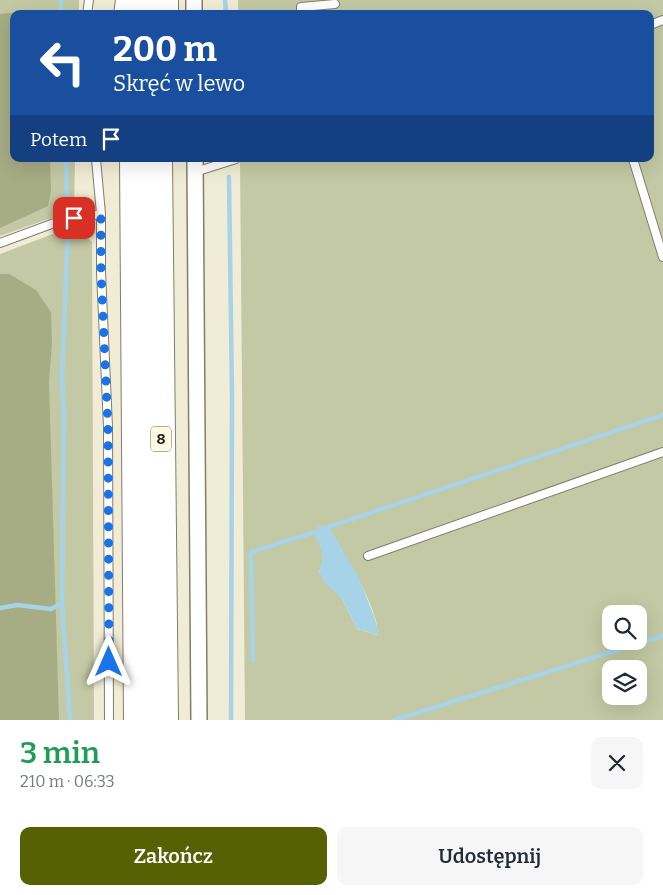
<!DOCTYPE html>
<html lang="pl">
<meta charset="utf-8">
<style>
body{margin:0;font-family:Bitter,serif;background:#f6f6f7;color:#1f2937;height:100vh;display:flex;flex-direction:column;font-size:19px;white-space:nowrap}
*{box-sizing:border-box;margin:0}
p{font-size:16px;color:#747a83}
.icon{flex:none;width:28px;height:28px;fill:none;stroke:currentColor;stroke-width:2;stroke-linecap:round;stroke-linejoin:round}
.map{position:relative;height:720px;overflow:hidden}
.panel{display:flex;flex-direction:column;background:#fff;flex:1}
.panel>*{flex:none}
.banner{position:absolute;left:10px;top:10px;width:644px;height:152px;border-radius:10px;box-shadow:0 5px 20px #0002;background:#1a4fa0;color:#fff;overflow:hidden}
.tools{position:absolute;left:602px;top:605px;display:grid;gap:10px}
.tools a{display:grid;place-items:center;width:45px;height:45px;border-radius:10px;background:#fff;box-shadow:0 5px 20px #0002;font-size:25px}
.pin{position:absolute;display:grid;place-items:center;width:42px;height:42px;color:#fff;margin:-21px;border-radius:10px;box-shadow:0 2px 8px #0006}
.me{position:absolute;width:55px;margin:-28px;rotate:0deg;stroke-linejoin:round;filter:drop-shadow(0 0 4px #0008)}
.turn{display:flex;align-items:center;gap:18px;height:105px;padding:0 20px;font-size:22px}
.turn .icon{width:65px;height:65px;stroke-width:2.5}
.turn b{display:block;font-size:35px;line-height:42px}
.then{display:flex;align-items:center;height:48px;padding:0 20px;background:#0003;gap:10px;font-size:19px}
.round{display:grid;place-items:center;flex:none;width:52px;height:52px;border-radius:10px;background:#f6f6f7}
.summary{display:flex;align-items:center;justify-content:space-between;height:85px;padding:0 20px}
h1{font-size:30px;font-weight:600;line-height:38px;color:#1e9e55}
.button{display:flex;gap:10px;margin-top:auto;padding:10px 20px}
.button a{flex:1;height:58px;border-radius:10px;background:#556102;color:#fff;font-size:20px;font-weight:600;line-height:58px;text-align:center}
.button a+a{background:#f6f6f7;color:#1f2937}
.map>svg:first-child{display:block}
</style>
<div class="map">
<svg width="663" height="720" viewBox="0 0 663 720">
<rect width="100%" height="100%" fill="#f0ecd5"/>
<path fill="#c3c9a4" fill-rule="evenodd" d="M0,0h79v14h-65v145h61l-1,51 -74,26z
M238,0h425v720h-418l-5,-561h410v-145h-412zM328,526c12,22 54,86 49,109l-20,-6 -15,-30 -23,-27 4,-10 -1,-12zM611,614h28v27h-28zM611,669h28v27h-28z
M74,226l18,16 2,478h-94v-466z"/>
<path fill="#a6ac84" d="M17,12l4,2h-7v145h36l1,32 -3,15 -48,22v-214z
M0,274h9l27,16 15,22 1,30 -3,40 10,338h-59z"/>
<path fill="#a6d3e7" d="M319,526h9l30,50 16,40 4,14v5l-21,-6 -15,-30 -19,-18 -4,-9c8,-18 1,-23 -5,-40z"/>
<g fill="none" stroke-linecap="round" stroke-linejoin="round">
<path stroke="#a6d3e7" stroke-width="4.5" d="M61,0v14
M225,0l1,14
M66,159l1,46
M229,177l3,220 -1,323
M325,528l338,-113
M62,603l8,117
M0,608l17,-3 34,4 11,-6 2,-191 -2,-33 6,-151
M253,661l-2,-109 67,-21
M394,720l269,-84"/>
<defs>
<path id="lane" d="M174,0v14
M87,14l2,-14
M118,14l2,-14
M301,14v-7l34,-3
M650,25l13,-5
M96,159l5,55v58l7,155 1,293
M633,159l30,98
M195,172l41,-13
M0,243l57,-21 44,-8
M368,556l295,-104"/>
<path id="street" d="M194,0v14
M195,159l4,561"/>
<path id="highway" d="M133,0v14
M157,0v14
M134,159l4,561
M158,159l6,561"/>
</defs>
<use href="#lane" stroke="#827e69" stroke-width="10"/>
<use href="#street" stroke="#827e69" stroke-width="18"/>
<use href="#highway" stroke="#827e69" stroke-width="30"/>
<use href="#lane" stroke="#fff" stroke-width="8"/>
<use href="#street" stroke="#fff" stroke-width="15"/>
<use href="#highway" stroke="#fff" stroke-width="28"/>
</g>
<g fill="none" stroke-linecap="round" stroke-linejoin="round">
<path stroke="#1a73e8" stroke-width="9" stroke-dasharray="0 16.2" d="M74,218l27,-4v58l7,155 1,235"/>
</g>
<g text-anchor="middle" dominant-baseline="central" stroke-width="5" stroke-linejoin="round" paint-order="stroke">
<rect fill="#fdf9e2" stroke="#636154" stroke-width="1" x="151" y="426.5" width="20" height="25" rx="4"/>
<g font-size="15" font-weight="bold" fill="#212017">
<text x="161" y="439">8</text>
</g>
</g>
</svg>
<div class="tools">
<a><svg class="icon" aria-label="search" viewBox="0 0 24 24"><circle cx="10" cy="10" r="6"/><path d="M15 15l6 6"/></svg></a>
<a><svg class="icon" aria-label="layers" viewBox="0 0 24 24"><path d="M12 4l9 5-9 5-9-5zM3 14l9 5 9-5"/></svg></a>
</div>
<div class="pin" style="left:74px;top:218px;background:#d93025"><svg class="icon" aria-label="arrive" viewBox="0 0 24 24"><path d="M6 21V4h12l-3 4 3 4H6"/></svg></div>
<svg class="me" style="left:109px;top:662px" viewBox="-20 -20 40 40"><path d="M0-17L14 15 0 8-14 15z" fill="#1a73e8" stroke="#fff" stroke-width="4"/></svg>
<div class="banner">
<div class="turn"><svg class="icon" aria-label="left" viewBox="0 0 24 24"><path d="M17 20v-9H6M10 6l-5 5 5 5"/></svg><div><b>200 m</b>Skręć w lewo</div></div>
<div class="then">Potem<svg class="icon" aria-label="arrive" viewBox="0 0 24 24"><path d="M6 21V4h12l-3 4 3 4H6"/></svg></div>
</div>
</div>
<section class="panel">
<div class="summary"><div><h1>3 min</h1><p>210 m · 06:33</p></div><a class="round"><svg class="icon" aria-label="close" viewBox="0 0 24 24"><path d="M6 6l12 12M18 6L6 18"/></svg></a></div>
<div class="button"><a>Zakończ</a><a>Udostępnij</a></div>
</section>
